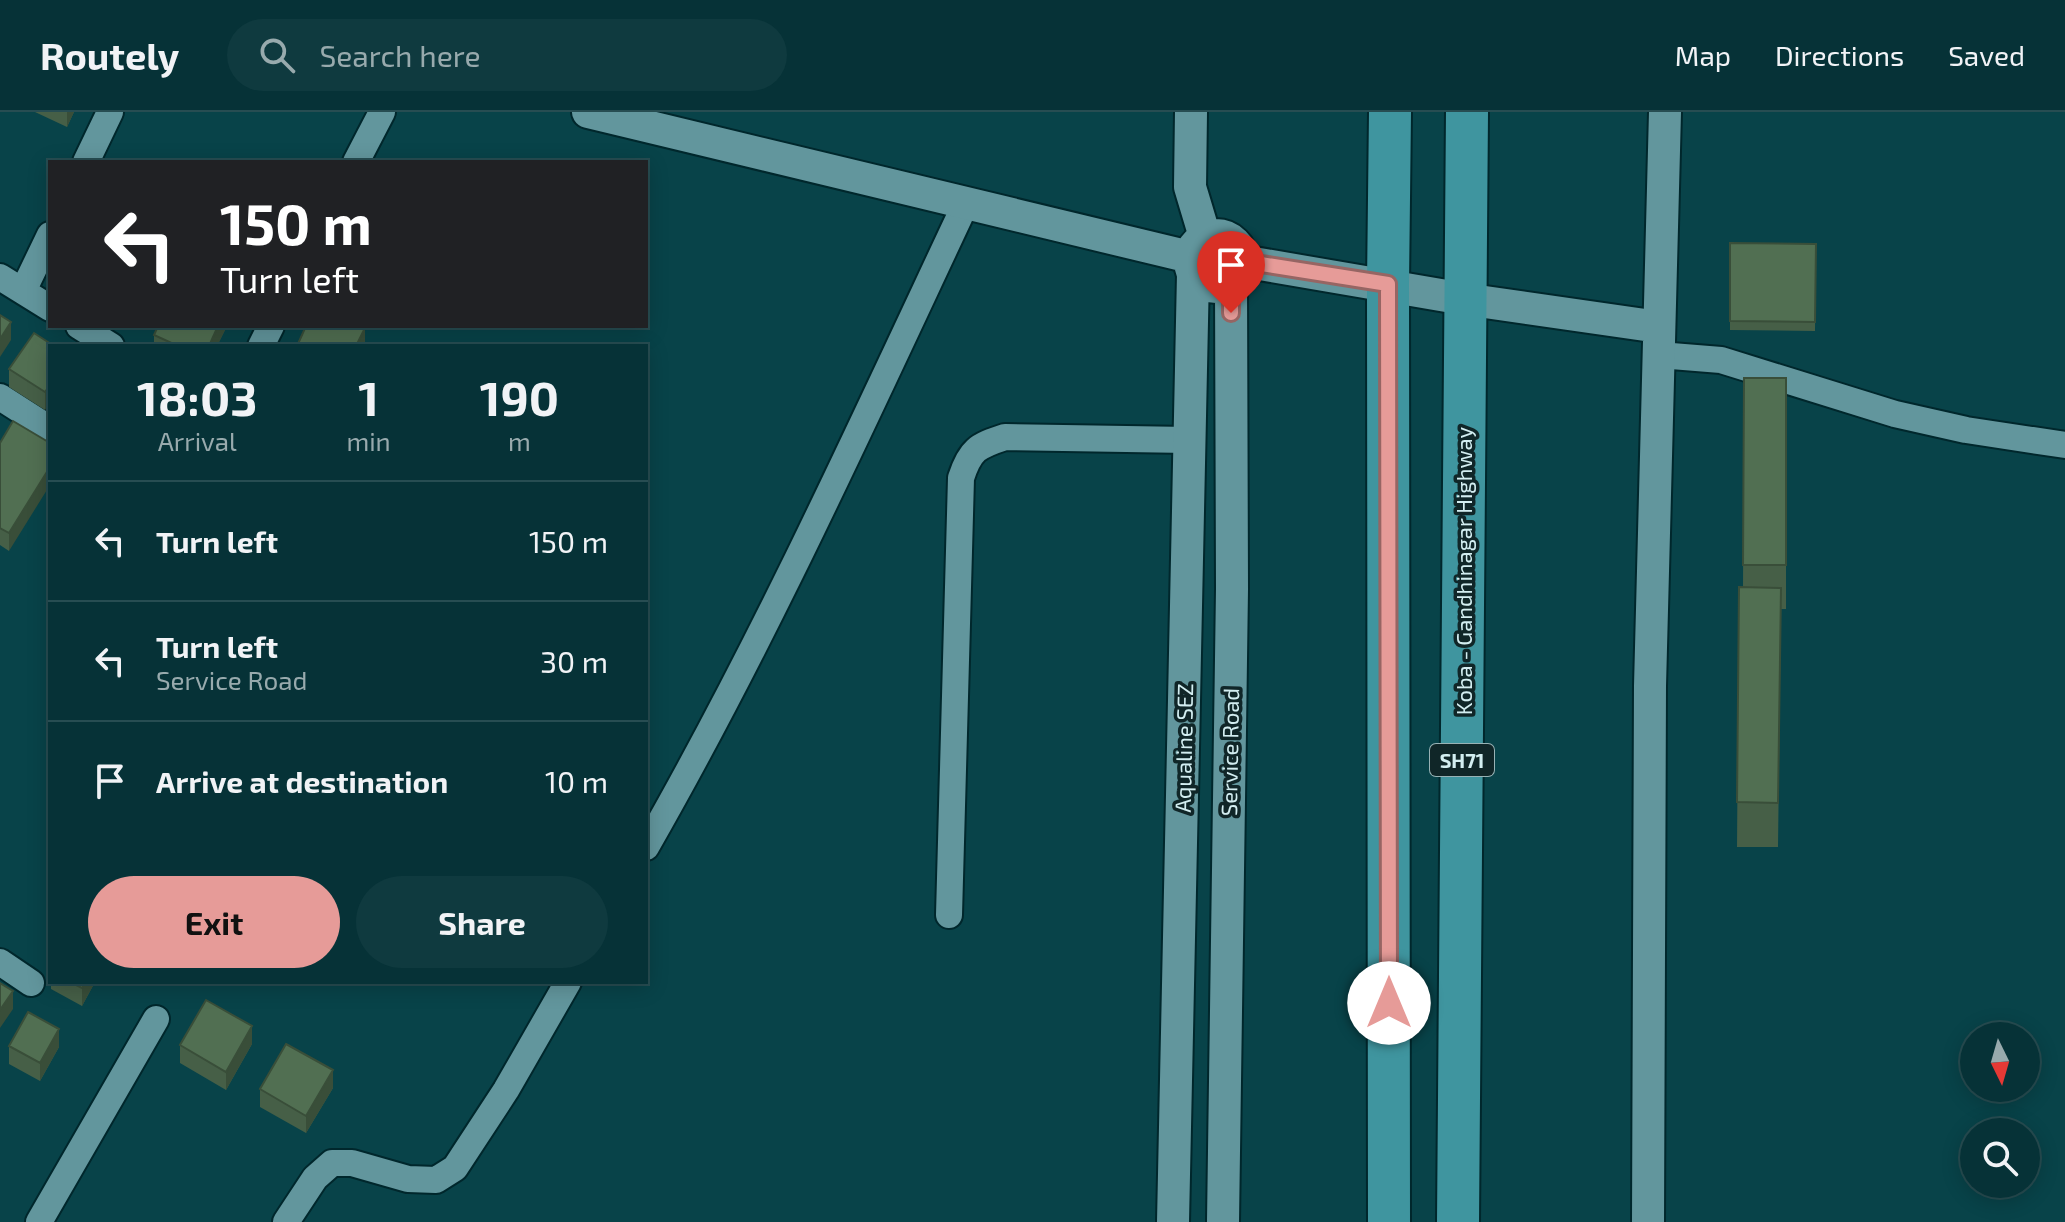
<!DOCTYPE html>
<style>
body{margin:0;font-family:"Exo 2",sans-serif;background:#0f3a3f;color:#f1f3f6;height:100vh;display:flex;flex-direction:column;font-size:30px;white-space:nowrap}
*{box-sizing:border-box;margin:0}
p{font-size:26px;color:#98aaad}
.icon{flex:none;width:44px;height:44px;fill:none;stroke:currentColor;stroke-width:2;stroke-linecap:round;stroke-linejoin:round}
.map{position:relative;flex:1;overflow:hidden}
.drawer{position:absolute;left:48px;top:232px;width:600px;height:640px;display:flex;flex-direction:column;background:#063237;border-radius:0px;box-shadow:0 4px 20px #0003,0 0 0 2px #274d52}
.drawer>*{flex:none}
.banner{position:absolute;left:48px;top:48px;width:600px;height:168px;border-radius:0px;box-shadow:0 4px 20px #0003,0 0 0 2px #274d52;background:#202124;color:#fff;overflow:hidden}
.needle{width:52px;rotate:175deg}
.fabs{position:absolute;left:1960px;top:910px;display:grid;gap:16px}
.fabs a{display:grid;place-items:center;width:80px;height:80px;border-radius:50%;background:#063237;box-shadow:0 4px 20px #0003,0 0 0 2px #274d52;font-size:40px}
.pin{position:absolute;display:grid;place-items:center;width:68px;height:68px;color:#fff;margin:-82px -34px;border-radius:50% 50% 50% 0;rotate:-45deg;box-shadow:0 0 8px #0007}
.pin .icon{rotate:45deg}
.me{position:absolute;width:88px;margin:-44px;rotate:0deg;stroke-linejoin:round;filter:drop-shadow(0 0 6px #0008)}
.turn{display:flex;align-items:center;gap:28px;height:168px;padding:0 40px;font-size:36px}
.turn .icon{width:104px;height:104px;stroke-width:2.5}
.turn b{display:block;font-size:56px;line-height:68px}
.eta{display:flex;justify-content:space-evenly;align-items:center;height:136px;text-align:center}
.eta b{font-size:48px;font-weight:700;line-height:56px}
.button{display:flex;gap:16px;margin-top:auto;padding:16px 40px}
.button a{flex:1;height:92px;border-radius:48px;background:#e69b98;color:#111;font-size:32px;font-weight:700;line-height:92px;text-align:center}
.button a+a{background:#0f3a3f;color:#f1f3f6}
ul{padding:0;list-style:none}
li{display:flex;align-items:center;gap:24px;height:120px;padding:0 40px;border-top:2px solid #274d52}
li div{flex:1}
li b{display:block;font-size:30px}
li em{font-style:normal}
header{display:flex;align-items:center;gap:48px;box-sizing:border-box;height:112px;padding:0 40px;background:#063237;border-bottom:2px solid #274d52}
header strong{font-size:38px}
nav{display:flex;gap:44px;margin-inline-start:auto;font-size:28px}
.search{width:560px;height:72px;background:#0f3a3f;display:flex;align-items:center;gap:20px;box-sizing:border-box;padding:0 28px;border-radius:44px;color:#98aaad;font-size:30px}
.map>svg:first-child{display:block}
</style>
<header>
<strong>Routely</strong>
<div class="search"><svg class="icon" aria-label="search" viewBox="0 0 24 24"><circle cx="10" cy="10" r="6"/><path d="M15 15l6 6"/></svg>Search here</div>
<nav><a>Map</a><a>Directions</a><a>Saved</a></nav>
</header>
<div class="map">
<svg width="2065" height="1110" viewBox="0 0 2065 1110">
<rect width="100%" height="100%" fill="#084349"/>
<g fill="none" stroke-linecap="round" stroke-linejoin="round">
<defs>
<path id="minor" d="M86,50l24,-50
M356,50l26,-50
M0,165l50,31
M23,179l27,-56
M79,214l32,20
M261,234l10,-20
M1659,243l62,5 174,54 71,16 99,15
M0,285l50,32
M646,735c119,-208 218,-427 320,-644
M949,803l12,-437c9,-28 16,-32 44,-41l184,3
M0,850l31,21
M39,1110l117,-203
M286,1110l29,-44 17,-15h20l56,16 28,1 19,-12 51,-78 62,-108"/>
<path id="tertiary" d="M588,0l602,145
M1191,0l-1,75 15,50
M1190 149a26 26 0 1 1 52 0a26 26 0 1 1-52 0Z
M1242,149l222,38 195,28
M1173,1110l20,-948
M1223,1110l9,-633 -1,-306
M1648,1110l2,-536 15,-574"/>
<path id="primary" d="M1389,1110l-1,-938 2,-172
M1458,1110l9,-1110"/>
</defs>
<use href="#minor" stroke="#00272c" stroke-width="30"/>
<use href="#tertiary" stroke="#00272c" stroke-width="36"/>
<use href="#primary" stroke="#00272c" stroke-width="46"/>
<use href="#minor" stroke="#62969d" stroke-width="26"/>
<use href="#tertiary" stroke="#62969d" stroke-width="32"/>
<use href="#primary" stroke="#3f959f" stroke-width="42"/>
</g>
<path fill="#465f47" d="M35,0h39l-7,15z
M1730,131l86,1 -1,87 -85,-1z
M158,214h69l-10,20h-63v-11z
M54,234l-9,64 -36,-23v-18z
M1744,266h42v231h-5l-3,238h-41l2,-260h4z
M13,309l-4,130 -9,-6v-102z
M51,870h44l-13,24 -31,-17z
M252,932l-26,46 -46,-27v-18z
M9,934l50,1 -19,34 -31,-17z
M333,976l-27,45 -46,-26v-18z"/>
<path fill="#394e39" d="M67,0h7l-7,15z
M11,210v18l-11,17v-18z
M218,214h9l-10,20h-8z
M365,216v18h-9z
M50,273v18l-5,7v-18z
M50,355v18l-41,66v-18z
M86,870h9l-13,24v-18z
M13,879v18l-13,19v-18z
M252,914v18l-26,46v-18z
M59,917v18l-19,34v-18z
M333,958v18l-27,45v-17z"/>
<path fill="#516f52" stroke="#394e39" stroke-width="2" d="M1730,131l86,1 -1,78 -85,-1z
M0,203l11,7 -11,17z
M158,214h60l-9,20h-31l-24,-11z
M306,214h53l6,2 -9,18h-59z
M34,221l20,13h-4v39l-5,7 -36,-23z
M1744,266h42v187h-43z
M13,309l37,22v24l-41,66 -9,-5v-85z
M1739,475l42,1 -3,215 -41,-1z
M70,870h16l-4,6z
M0,871l13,8 -13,19z
M206,888l46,26 -26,46 -46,-27z
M28,900l31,17 -19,34 -31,-17z
M286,932l47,26 -27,46 -46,-27z"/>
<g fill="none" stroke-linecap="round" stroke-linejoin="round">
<defs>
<path id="route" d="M1231,201v-30l6,-6 5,-16 146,23 1,719"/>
</defs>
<use href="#route" stroke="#966563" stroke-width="20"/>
<use href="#route" stroke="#e69b98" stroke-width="14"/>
</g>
<g text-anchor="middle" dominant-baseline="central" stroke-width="7" stroke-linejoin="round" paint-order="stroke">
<rect fill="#102628" stroke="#98b2b5" stroke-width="2" x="1430" y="632" width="64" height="32" rx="6"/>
<g font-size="20" font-weight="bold" fill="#d3eef1">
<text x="1462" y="648">SH71</text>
</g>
<g font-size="22" fill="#d3eef1" stroke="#102628">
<text transform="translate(1463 459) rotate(-90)">Koba - Gandhinagar Highway</text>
<text transform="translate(1183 636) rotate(-89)">Aqualine SEZ</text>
<text transform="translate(1229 640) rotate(-89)">Service Road</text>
</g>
</g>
</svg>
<div class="fabs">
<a><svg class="needle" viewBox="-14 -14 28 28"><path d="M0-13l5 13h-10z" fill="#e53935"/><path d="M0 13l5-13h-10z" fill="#98aaad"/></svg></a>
<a><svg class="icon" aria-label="search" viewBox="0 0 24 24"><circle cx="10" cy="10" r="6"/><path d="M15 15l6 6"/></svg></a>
</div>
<div class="pin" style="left:1231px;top:201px;background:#d93025"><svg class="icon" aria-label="arrive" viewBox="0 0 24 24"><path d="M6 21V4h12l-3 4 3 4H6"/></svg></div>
<svg class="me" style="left:1389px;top:891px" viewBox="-20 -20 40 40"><circle r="19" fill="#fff"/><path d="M0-13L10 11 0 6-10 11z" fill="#e69b98"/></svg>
<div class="banner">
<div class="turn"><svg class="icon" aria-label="left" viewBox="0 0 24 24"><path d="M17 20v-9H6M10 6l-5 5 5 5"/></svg><div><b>150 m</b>Turn left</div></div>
</div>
<section class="drawer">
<div class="eta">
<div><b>18:03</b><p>Arrival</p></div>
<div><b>1</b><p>min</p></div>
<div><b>190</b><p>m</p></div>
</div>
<ul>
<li><svg class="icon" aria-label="left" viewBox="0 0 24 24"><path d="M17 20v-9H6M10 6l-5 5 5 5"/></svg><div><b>Turn left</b></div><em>150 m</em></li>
<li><svg class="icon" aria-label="left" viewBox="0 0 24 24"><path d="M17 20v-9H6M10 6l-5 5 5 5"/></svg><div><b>Turn left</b><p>Service Road</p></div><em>30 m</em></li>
<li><svg class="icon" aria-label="arrive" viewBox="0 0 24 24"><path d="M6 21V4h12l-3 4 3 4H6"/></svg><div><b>Arrive at destination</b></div><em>10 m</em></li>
</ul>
<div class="button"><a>Exit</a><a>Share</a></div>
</section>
</div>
